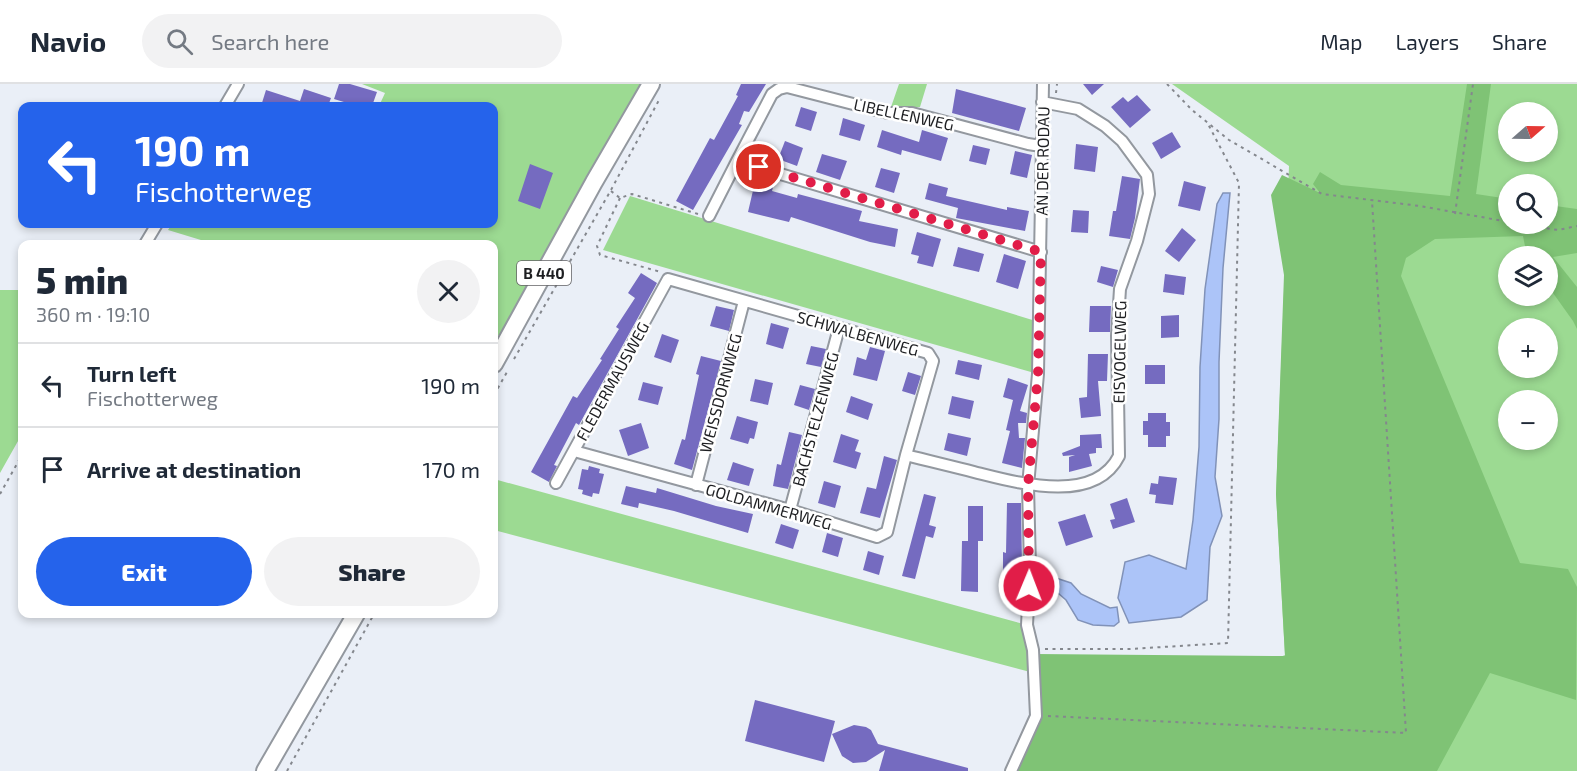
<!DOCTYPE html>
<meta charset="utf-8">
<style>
body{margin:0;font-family:"Exo 2",sans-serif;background:#f2f2f3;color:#1f2937;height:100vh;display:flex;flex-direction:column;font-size:22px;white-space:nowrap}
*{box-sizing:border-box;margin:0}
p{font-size:20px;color:#747a83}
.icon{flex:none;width:33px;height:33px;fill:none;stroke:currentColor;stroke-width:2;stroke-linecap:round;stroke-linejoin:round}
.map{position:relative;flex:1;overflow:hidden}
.sheet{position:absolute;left:18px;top:156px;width:480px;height:378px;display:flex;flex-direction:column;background:#fff;border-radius:12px;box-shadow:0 3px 9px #0003}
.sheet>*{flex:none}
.guide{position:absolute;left:18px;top:18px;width:480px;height:126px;border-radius:12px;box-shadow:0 3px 9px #0003;background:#2563eb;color:#fff;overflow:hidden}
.needle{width:39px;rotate:70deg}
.fabs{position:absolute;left:1498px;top:18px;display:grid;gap:12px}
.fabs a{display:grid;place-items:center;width:60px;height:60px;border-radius:50%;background:#fff;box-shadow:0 3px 9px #0003;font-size:30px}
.pin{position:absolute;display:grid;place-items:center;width:51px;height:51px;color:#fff;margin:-26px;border:3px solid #fff;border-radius:50%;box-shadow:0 2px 6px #0007}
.me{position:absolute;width:66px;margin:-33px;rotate:1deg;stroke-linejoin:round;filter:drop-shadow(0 0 4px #0008)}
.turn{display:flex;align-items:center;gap:21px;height:126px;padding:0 18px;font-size:27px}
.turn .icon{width:78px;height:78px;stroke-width:2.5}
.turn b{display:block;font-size:42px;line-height:51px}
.round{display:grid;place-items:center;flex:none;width:63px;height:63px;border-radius:32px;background:#f2f2f3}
.headline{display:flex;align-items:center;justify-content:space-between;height:102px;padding:0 18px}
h1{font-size:36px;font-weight:800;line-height:45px}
.primary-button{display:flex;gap:12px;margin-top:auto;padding:12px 18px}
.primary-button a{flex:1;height:69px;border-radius:36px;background:#2563eb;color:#fff;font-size:24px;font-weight:800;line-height:69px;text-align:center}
.primary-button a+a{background:#f2f2f3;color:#1f2937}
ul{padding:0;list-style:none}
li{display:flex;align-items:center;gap:18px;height:84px;padding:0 18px;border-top:2px solid #e0e1e3}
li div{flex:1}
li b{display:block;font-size:22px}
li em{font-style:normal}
header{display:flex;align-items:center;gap:36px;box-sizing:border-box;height:84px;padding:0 30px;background:#fff;border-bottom:2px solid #e0e1e3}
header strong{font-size:28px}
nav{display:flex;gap:33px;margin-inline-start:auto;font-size:21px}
.search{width:420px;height:54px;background:#f2f2f3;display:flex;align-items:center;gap:15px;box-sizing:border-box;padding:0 21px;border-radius:33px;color:#747a83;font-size:22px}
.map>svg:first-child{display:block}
</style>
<header>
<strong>Navio</strong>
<div class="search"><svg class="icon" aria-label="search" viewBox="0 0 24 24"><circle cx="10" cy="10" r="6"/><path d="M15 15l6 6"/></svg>Search here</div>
<nav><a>Map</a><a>Layers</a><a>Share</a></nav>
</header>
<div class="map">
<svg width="1577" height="687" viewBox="0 0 1577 687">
<rect width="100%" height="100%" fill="#eaeff7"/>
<path fill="#9cda92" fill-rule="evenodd" d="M362,0h282l-136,254 -14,-4v-90h-280l-46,-14 4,-6h322v-118h-115l6,-13z
M899,0h28l-7,23h-29z
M1172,0h405v687h-564l272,-116 -9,-161 13,-328zM1509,28h39v40h-39zM1509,100h39v40h-39zM1509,172h39v40h-39zM1509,244h39v40h-39zM1509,316h39v40h-39z
M630,112l409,126 -1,52 -435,-124z
M0,206h22v144l-22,39z
M494,395l533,146 7,48 -540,-143z"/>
<path fill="#7fc375" d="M1467,0h24l-15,110 33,5v25h39v-19l29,4v44l-24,4 24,30v42l-4,-8 -25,-35v-30h-21l-4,-20 -88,3 -29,19 -5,18 119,287 48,6 9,18 -1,113 -86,-27 -53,98h-424l25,-55 -3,-62 250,2 -9,-162 8,-219 -13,-80 11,-20 38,18 -7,-9 7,-12 21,13 109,11z"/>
<path fill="#acc4f8" stroke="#8192b8" stroke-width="1.5" d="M1223,109h7l-7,75 -4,94v57l-4,58 7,39 -12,31 -3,53 -26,17 -52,6 -11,-25 7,-36 24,-7 37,14 7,-49 6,-73 1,-80 5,-78 12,-85z
M1056,494l15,5 10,11 29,14 7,-1 2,15 -5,4 -21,-1 -15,-5 -12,-20 -15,-13z"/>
<path fill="#756bc0" d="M339,0h11l27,8 -5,14h-15l-23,-7z
M741,0h25l-17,28 -5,-1 -5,13 3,1 -49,85 -17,-9 34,-63 4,2 24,-44 -2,-1z
M1083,0h21l-12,11z
M304,5l27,9 -3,8h-67l5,-16 34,11z
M956,5l70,19 -7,23 -67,-18z
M1137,11l14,15 -21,18 -19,-21 12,-10 5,5z
M801,23l16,5 -6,19 -16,-5z
M843,34l22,7 -5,16 -21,-6z
M882,46l37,12 3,-12 26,8 -7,23 -39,-11 -1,5 -24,-8z
M1172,48l9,15 -20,12 -9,-16z
M785,57l18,7 -6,18 -19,-7z
M1076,60l22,3 -3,25 -21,-3z
M973,61l17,4 -4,16 -17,-4z
M1015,67l17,4 -5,23 -17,-4z
M822,70l25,7 -7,19 -24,-8z
M530,80l23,9 -13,36 -22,-8z
M881,84l19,5 -6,20 -19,-6z
M1122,92l18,3 -5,39 -5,21 -21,-3 4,-25h3z
M1184,97l22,6 -6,24 -22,-5z
M755,98l18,5 -1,4 25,7 1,-4 64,17 -3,10 39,8 -3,18 -25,-5 -79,-25 -2,5 -41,-10z
M929,99l19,5 -2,8 61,14v-3l22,4 -4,20 -69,-13 2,-10 -33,-9z
M1073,126l16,1 -1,22 -17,-1z
M1182,144l14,12 -17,22 -14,-11z
M917,148l24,7 -8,28 -16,-4 2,-7 -8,-2z
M958,163l26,7 -5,18 -26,-6z
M1004,170l22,7 -8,28 -22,-7z
M1101,182l17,4 -5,17 -16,-5z
M641,189l16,10 -78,142 -3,-2 -22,42 3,1 -8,16 -18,-10 42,-76 4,2 25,-38 -2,-1 19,-30 -3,-2 19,-29 -7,-5z
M1165,190l21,3 -2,18 -21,-3z
M716,222l18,4 -5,21 -19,-5z
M1090,222h21l-1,26h-21z
M1179,231v22l-18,1v-22z
M771,239l18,5 -6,21 -17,-5z
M662,250l17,6 -8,23 -17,-6z
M811,262l15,3 -5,18 -15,-3z
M870,263l15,4 -8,30 -24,-6 4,-18 9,3z
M1088,270h20l-1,27h-9l3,35 -20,2 -2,-20 8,-1z
M701,272l20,5 -29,109 -18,-6 8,-25 3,1 14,-65 -3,-1z
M958,276l24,5 -3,15 -24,-6z
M1145,281h20v19h-20z
M908,288l13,4 -6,19 -13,-4z
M1008,294l20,7 -8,26 7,2 -1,10h-8l1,15h6l-3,30 -20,-5 8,-32 -4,-1 7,-30 -10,-3z
M755,295l18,4 -5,22 -18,-4z
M643,298l20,5 -5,18 -20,-5z
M800,301l15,4 -6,21 -15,-5z
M851,312l22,8 -5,16 -22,-8z
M952,312l22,5 -4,18 -22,-5z
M1148,329h18v9h4v14h-4v11h-18v-12h-5v-14h5z
M737,332l21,6 -4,17 -4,-1 -2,6 -18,-5z
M641,339l8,25 -21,8 -9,-26z
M789,348l13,3 -14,54 -15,-3 4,-22 4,1z
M948,349l23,5 -4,18 -23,-6z
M841,350l18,6 -4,11 6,2 -5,16 -23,-7z
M1101,350l1,14h-6v5l-7,1 3,12 -23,6v-15l6,-2 -12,1 -1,-3 18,-7v-11z
M884,372l13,4 -17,58 -20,-5 7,-26 9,2z
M733,378l21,7 -5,17 -22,-6z
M589,382l11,3 -1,4 5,1 -5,20 -6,-1 -1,4 -10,-3 1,-4 -5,-1 4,-20 6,1z
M1159,392l18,2 -4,27 -18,-2 1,-8 -7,-1 2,-11 7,1z
M824,397l17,5 -6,22 -17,-5z
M626,402l30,7 1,-5 59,18 37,8 -5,19 -74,-22 -35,-8 -1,5 -17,-4z
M924,410l12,3 -7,28 7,2 -3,11 -7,-2 -11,43 -13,-3z
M1127,414l8,24 -22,7 -3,-9 5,-1 -5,-15z
M1007,419h14l1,64 -1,34h-18v-49l3,1z
M968,422h15v35h-5v51l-17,-1 1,-50h6z
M1085,430l8,23 -27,9 -8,-24z
M781,440l18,6 -6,19 -18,-6z
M827,449l16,5 -5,19 -16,-5z
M868,467l16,5 -5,19 -16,-5z
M755,616l80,21 -11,41 -79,-21z
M854,641l12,2 5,3 7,14 90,24v3h-89l6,-21 -19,12 -13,1 -11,-7 -10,-22z"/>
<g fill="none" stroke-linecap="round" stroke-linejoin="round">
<defs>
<path id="street" d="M225,22l13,-22
M737,77l35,-67 7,-5 8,-2 101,26h24l116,31 13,2
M709,132l28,-55 304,91
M145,160l12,-20
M574,367l216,59 87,27 10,-5 19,-77
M556,399l112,-204 260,74 5,8 -27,94c23,6 45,11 68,17 41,10 120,34 145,-16l-2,-120 3,-47 17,-48 12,-47 -2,-19 -25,-34 -17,-15 -27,-17 -36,-7
M696,401l48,-184
M790,426l49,-182
M1011,687l25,-55 -3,-66 -6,-25 3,-58 -2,-81 10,-112 5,-290"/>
<path id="primary" d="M494,280l100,-182 57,-98
M265,687l91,-157"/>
</defs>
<use href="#street" stroke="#93989f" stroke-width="14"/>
<use href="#primary" stroke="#93989f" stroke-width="20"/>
<path stroke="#84878d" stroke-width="2" stroke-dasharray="3 4.5" stroke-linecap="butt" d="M1167,0l25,26 37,30 93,54 98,12 89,16
M1056,9l1,-9
M611,107l9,7 12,-4 66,20
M620,114l-23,48 3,9 61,17
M1455,130l18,-130
M1517,140l41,6 19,-4
M514,275l97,-169 48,-90
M494,311l13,-23
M0,410l22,-39
M1045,565h85l98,-6 11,-460 -31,-59
M1048,632l358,17 -34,-532
M287,687l87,-157"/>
<use href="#street" stroke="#fff" stroke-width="10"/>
<use href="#primary" stroke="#fff" stroke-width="16"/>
</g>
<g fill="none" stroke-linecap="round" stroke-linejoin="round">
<path stroke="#e11d48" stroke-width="10" stroke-dasharray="0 18" d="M759,83l282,85 -3,122 -10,112 1,100"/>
</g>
<g text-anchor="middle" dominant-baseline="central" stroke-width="5" stroke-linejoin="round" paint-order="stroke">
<rect fill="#fff" stroke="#626264" stroke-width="1.5" x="517" y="177" width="54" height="24" rx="4.5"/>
<g font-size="15" font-weight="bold" fill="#1e1f22">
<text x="544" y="189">B 440</text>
</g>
<g font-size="16" fill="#1e1f22" stroke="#fff">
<text transform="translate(904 30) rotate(12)">LIBELLENWEG</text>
<text transform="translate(1042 77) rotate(-89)">AN DER RODAU</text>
<text transform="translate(858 249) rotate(16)">SCHWALBENWEG</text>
<text transform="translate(1119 268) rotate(-89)">EISVOGELWEG</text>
<text transform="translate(612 297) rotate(-61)">FLEDERMAUSWEG</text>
<text transform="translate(720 309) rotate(-75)">WEISSDORNWEG</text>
<text transform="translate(815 335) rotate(-75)">BACHSTELZENWEG</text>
<text transform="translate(769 422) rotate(16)">GOLDAMMERWEG</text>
</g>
</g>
</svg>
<div class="fabs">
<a><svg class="needle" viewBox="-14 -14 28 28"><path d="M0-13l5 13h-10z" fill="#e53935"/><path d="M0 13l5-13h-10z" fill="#747a83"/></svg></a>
<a><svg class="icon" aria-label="search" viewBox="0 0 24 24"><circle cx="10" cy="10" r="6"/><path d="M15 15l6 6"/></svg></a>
<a><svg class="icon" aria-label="layers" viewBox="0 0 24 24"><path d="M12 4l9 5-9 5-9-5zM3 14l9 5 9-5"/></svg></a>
<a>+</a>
<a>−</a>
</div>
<div class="pin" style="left:759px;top:83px;background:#d93025"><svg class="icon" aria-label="arrive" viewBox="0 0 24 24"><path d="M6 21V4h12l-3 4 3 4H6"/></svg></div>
<svg class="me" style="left:1029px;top:502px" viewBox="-20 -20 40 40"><circle r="17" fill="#e11d48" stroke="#fff" stroke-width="3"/><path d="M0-11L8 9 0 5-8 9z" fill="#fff"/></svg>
<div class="guide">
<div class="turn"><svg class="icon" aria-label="left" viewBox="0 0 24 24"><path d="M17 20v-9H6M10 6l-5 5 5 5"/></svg><div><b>190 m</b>Fischotterweg</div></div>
</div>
<section class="sheet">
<div class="headline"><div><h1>5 min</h1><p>360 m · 19:10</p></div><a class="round"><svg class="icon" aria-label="close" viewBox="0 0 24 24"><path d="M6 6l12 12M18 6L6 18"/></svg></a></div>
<ul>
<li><svg class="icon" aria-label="left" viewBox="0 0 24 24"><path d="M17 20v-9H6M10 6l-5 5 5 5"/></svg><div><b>Turn left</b><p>Fischotterweg</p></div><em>190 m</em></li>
<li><svg class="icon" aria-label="arrive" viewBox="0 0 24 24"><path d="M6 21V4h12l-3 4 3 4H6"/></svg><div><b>Arrive at destination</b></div><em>170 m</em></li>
</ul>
<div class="primary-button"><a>Exit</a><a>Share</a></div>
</section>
</div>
